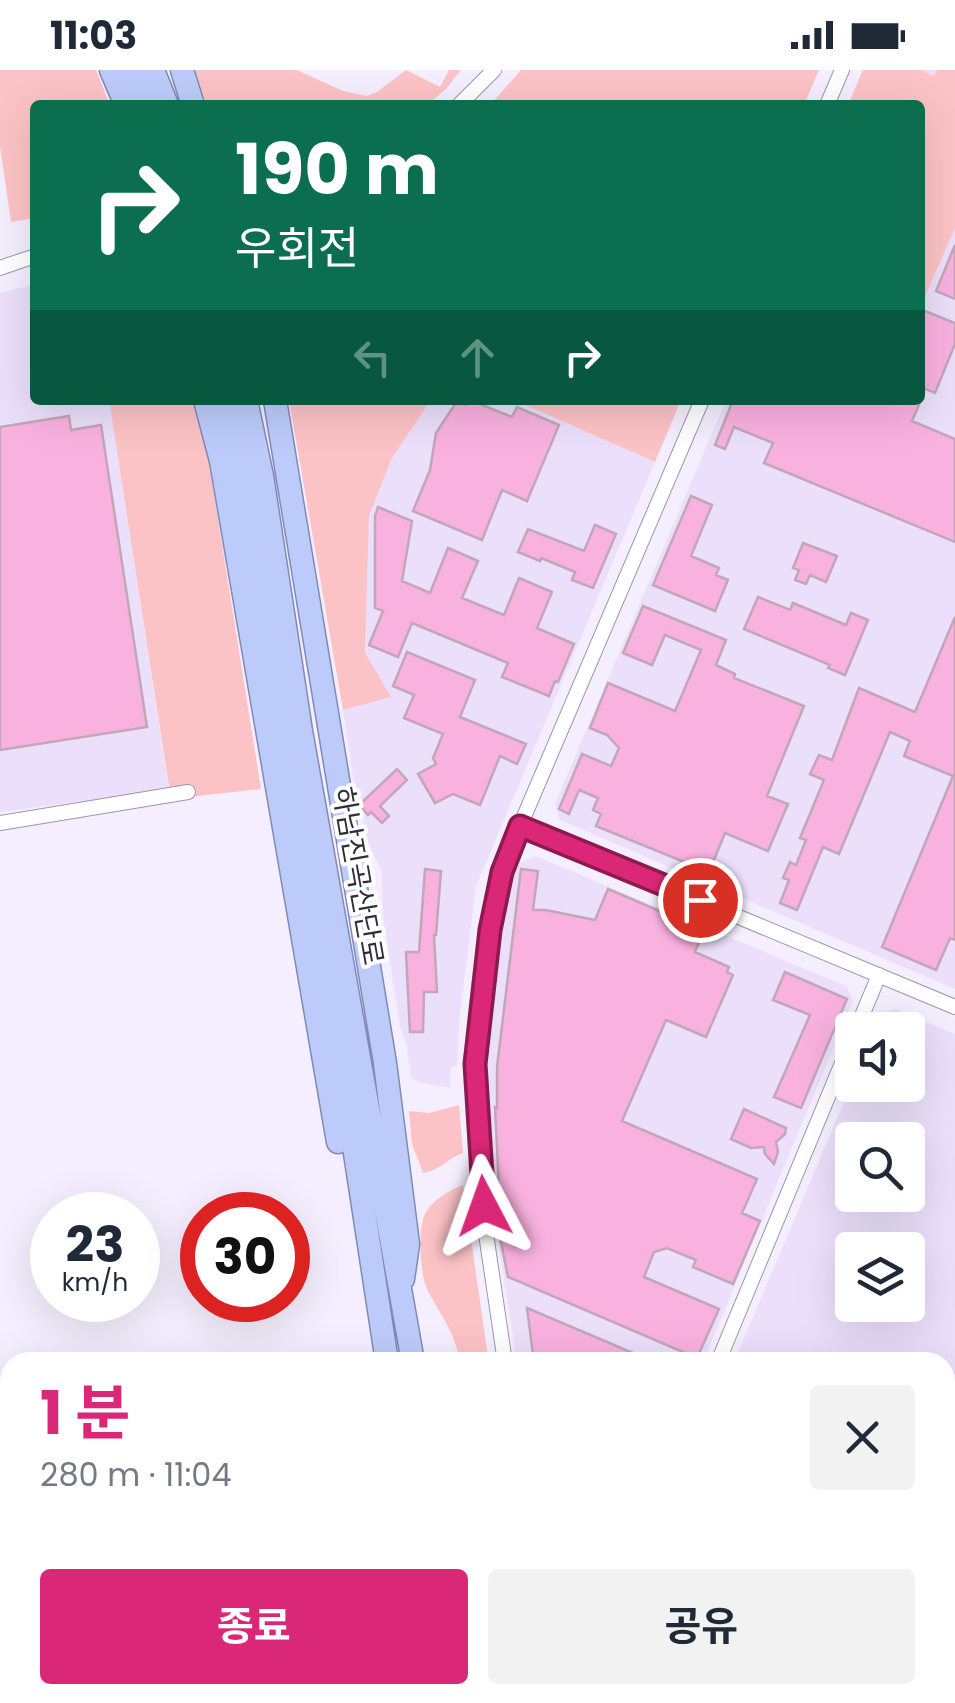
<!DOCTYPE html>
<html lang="ko">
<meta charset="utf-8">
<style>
body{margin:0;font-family:Poppins,"Noto Sans KR",sans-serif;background:#f2f2f3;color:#1f2937;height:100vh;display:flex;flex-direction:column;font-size:38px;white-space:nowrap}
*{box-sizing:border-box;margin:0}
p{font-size:32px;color:#747a83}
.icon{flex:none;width:55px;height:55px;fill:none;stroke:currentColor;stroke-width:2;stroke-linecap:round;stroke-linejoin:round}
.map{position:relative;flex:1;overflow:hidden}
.drawer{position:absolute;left:0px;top:1282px;width:955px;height:352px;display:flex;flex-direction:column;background:#fff;border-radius:30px 30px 0 0;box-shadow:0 10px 40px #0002}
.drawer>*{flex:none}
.guide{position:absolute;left:30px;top:30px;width:895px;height:305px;border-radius:10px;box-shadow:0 10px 40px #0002;background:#0b6e4f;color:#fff;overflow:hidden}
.fabs{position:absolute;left:835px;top:942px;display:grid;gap:20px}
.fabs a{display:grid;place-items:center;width:90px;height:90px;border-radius:10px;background:#fff;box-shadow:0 10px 40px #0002;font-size:50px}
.speed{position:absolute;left:30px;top:1122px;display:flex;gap:20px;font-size:50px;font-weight:700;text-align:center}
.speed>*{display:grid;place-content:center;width:130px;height:130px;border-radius:50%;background:#fff;box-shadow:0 10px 40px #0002;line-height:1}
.speed small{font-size:25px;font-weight:400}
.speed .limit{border:15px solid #d22;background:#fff;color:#111}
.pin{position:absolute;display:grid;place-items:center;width:85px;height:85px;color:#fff;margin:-42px;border:5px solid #fff;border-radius:50%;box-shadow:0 2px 10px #0007}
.me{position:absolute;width:110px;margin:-55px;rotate:356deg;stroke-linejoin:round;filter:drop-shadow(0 0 8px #0008)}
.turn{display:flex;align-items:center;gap:35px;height:210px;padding:0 40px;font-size:45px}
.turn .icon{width:130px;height:130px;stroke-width:2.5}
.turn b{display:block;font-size:70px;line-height:85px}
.lanes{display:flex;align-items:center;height:95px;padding:0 40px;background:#0003;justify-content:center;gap:50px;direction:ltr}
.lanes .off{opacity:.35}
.round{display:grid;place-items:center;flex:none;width:105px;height:105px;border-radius:10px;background:#f2f2f3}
.overview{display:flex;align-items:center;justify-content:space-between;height:170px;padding:0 40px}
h1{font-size:60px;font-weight:700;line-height:75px;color:#db2777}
.action{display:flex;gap:20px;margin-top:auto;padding:20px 40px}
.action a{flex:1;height:115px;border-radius:10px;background:#db2777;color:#fff;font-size:40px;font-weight:700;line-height:115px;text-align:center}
.action a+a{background:#f2f2f3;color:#1f2937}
.status{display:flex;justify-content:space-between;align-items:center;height:70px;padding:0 50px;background:#fff;direction:ltr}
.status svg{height:28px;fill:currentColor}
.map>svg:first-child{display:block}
</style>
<div class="status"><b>11:03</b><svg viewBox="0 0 49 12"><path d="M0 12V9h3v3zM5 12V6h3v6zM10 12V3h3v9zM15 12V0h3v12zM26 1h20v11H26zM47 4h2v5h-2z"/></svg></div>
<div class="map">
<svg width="955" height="1633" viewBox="0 0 955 1633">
<rect width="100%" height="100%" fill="#f5eefe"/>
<path fill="#ebdffb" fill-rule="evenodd" d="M863,0h92v919l-395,-169 -5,-16 171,-404h194v-295h-72z
M35,214v116h74l60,390 -169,22v-519z
M431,330h83l141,62 -179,424 -16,127 -3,53 -7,1 1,21 -33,-6 -7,-5 -4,-32 -7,-19 -17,-111 -1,-43 -15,-32 -4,-21 -6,-17 -14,-92 47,-13 -25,-43 4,-138 23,-58z
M535,786l311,130 7,15 -150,361h-186l-21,-135 -9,-163 15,-131 11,-63 7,-7z
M896,939l59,25v424l-10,6v-102h-211l118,-279v2h56v-55h-33l8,-18zM852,1070h56v55h-56zM852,1180h56v55h-56z"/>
<path fill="#fcc3c6" d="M0,0h96l14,35h-75v113l-24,4 -11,-75z
M192,0h105l46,21 24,5 10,-4 29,-22 34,17 9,-17h12l-15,19 -19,16h-220z
M521,0h298l-15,35h-314z
M863,0h58l13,6 3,-6h18v158l-35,80v-203h-72z
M109,330h90l62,389 -90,10z
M289,330h142l-39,58 -23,58 -4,137 26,44 -48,13z
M514,330h167l-26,62z
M459,1035l4,48c-17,6 -20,16 -40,20l-11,-29 -3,-33 20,2z
M463,1115l23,158 3,19h-36l6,-2c-3,-27 -20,-47 -32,-71 -7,-15 -10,-62 -1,-77 8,-13 24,-22 37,-27z"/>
<path fill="#f9b1df" stroke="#c2a7b7" stroke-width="2.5" d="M955,175v54l-19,-8z
M920,239l35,14v21l-20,49 -15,-6z
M469,330h15l-2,5 30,12 5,-10 42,18 -32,76 -25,-11 -20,50 -69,-29 17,-41 6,-37 21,-32 8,4z
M733,330h188l-9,21 43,18v103l-191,-79 9,-20 -39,-16 -9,22 -10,-4z
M69,346l2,14 30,-5 46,302 -147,23v-323z
M691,426l21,9 -21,51 28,12 -3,7 12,5 -13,31 -62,-26z
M378,437l34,14 -10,60 28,12 18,-45 30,13 -16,37 42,17 15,-37 33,14 -15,36 37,16 -16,38 -3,-1 -6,15 -47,-19 6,-14 -96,-40 -14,34 -29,-12 14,-34 -8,-3v-92z
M595,455l21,9 -23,54 -21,-8 3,-8 -34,-14 -1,3 -22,-9 10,-23 56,22z
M803,473l34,13 -11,26 -16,-7 -4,9 -11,-4 4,-10 -6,-2z
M758,527l32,13 3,-7 53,22 5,-12 17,7 -23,55 -17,-7 2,-3 -86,-36z
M643,536l83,34 -10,25 19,9 -1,4 70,28 -37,90 21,8 -20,47 -43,-18 -16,39 -113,-46 5,-12 -8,-4 5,-12 -19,-8 -10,24 -10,-5 23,-55 29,12 8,-18 -12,-13 -17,-7 18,-45 67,28 26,-61 -36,-15 -13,30 -29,-12z
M955,547v323l-5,-2 -14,32 -54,-23 71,-171 -49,-20 6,-15 -20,-9 -51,122 -16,-7 -26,63 -17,-7 9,-23 -6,-2 7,-16 6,3 10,-25 -6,-2 24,-58 -14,-6 9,-19 13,5 27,-72 56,24z
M407,582l68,28 -15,37 66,27 -9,20 -17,-8 -20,49 -27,-11 -18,9 -17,-29 18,-10 -3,-6 10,-24 -39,-16 10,-23 -21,-9z
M397,699l10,11 -27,26 9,10 -7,7 -11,-11 -3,3 -9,-10z
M425,799l16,2 -5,64h-2l3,57h-13l-1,40h-13l-4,-80h13z
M521,799l17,2 -5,39h13l49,10 13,-31 96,41 -9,22 34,15 -2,5 6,3 -27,62 -40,-17 -44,101 135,58 -15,34 18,8 -27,63 -40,-17 3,-7 -29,-12 -13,4 -10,25 75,32 -22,49 -189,-81 -8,-40 10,-23 -10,-4 -5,-103 2,1v-41z
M785,902l62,27 -46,109 -27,-11 36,-82 -37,-15z
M744,1039l42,19 -1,6 -9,8 2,10 -4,12 -9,-10 -1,-7 -13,1 -20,-9z
M527,1238l127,54h-120z"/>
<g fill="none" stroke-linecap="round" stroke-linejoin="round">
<defs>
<path id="minor" d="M459,35l35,-35
M827,35l15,-35
M0,198l35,-12
M0,753l188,-31
M520,756l435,181
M856,960l23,-55
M505,1292l-19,-128 -11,-171 15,-133 12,-58 18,-46 182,-426
M718,1292l134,-323
M945,1507l10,8"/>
<path id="trunk" d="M111,0l15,35
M132,0l14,35
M153,0l14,35
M182,0l11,35
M205,330l16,61 117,681
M227,330l17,83 32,208 69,397 42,274
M246,330l16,76 39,255 112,631
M275,330l110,663 23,181 -5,35
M452,1625l2,8
M481,1625l1,8"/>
</defs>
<use href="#minor" stroke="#a094ae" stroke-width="16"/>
<use href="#trunk" stroke="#808bb5" stroke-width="25"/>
<use href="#minor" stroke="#fff" stroke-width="14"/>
<use href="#trunk" stroke="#bccbfa" stroke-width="22"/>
<defs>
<path id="rail" d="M945,1466l10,-7
M0,1523h10
M945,1552h10"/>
</defs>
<use href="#rail" stroke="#625d68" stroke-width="8"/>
<use href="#rail" stroke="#fff" stroke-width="4" stroke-dasharray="11" stroke-linecap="butt"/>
</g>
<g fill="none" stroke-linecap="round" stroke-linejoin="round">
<defs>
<path id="route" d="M484,1136l-9,-142 15,-134 12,-58 18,-46 180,74"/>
</defs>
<use href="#route" stroke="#8e194d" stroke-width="25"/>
<use href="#route" stroke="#db2777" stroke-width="18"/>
</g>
<g text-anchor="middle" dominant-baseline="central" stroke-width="8" stroke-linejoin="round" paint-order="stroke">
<g font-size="28" fill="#312d37" stroke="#fff">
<text transform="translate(358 806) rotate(80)">하남진곡산단로</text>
</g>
</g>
</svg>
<div class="fabs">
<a><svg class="icon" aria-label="sound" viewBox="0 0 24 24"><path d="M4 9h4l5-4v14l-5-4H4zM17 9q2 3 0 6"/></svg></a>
<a><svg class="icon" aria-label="search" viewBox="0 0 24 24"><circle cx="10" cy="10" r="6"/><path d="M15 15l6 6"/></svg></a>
<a><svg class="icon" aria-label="layers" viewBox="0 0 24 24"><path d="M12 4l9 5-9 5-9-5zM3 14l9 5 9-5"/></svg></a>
</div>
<div class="speed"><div>23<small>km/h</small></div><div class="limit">30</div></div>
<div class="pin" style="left:700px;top:830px;background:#d93025"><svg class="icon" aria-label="arrive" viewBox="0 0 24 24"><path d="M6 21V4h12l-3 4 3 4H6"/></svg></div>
<svg class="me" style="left:484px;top:1136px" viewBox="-20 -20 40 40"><path d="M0-17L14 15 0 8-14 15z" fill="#db2777" stroke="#fff" stroke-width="4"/></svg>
<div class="guide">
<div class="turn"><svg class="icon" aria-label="right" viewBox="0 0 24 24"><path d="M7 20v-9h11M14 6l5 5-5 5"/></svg><div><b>190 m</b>우회전</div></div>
<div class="lanes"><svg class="icon off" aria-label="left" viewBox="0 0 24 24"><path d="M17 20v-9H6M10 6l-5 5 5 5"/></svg><svg class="icon off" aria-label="ahead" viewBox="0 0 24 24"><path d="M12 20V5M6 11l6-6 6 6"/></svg><svg class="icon" aria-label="right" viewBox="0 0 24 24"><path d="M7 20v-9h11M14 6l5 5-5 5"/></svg></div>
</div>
<section class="drawer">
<div class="overview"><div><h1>1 분</h1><p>280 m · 11:04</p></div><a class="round"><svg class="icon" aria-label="close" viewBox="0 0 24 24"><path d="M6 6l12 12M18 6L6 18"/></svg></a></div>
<div class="action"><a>종료</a><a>공유</a></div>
</section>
</div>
